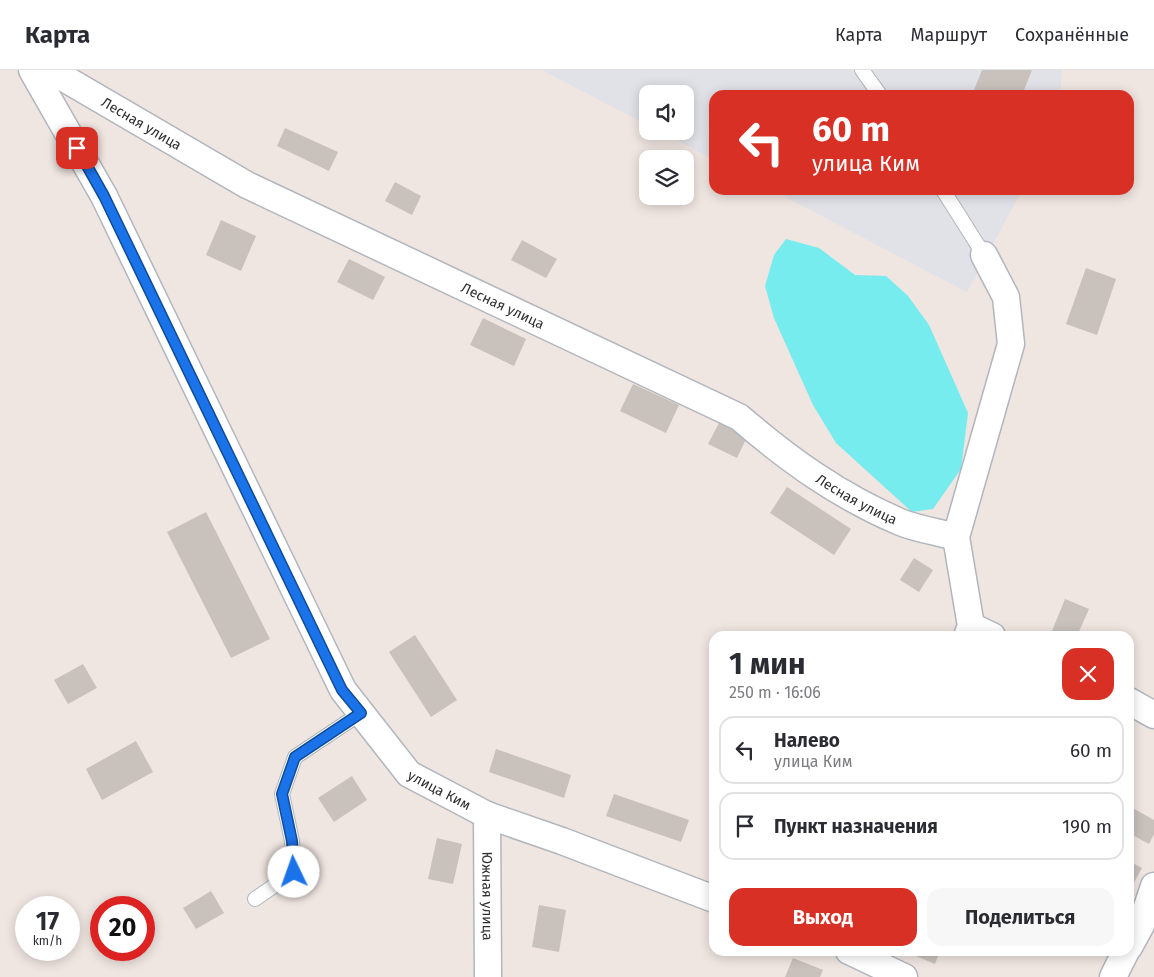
<!DOCTYPE html>
<html lang="ru">
<meta charset="utf-8">
<style>
body{margin:0;font-family:"Fira Sans",sans-serif;background:#f7f7f7;color:#2b2b33;height:100vh;display:flex;flex-direction:column;font-size:19px;white-space:nowrap}
*{box-sizing:border-box;margin:0}
p{font-size:16px;color:#7c7c81}
.icon{flex:none;width:28px;height:28px;fill:none;stroke:currentColor;stroke-width:2;stroke-linecap:round;stroke-linejoin:round}
.map{position:relative;flex:1;overflow:hidden}
.details{position:absolute;left:709px;top:561px;width:425px;height:325px;display:flex;flex-direction:column;background:#fff;border-radius:15px;box-shadow:0 2px 12px #0003}
.details>*{flex:none}
.banner{position:absolute;left:709px;top:20px;width:425px;height:105px;border-radius:15px;box-shadow:0 2px 12px #0003;background:#d93025;color:#fff;overflow:hidden}
.controls{position:absolute;left:639px;top:15px;display:grid;gap:10px}
.controls a{display:grid;place-items:center;width:55px;height:55px;border-radius:10px;background:#fff;box-shadow:0 2px 12px #0003;font-size:25px}
.speed{position:absolute;left:15px;top:826px;display:flex;gap:10px;font-size:25px;font-weight:700;text-align:center}
.speed>*{display:grid;place-content:center;width:65px;height:65px;border-radius:50%;background:#fff;box-shadow:0 2px 12px #0003;line-height:1}
.speed small{font-size:12px;font-weight:400}
.speed .limit{border:8px solid #d22;background:#fff;color:#111}
.pin{position:absolute;display:grid;place-items:center;width:42px;height:42px;color:#fff;margin:-21px;border-radius:10px;box-shadow:0 2px 8px #0006}
.me{position:absolute;width:55px;margin:-28px;rotate:357deg;stroke-linejoin:round;filter:drop-shadow(0 0 4px #0008)}
.turn{display:flex;align-items:center;gap:18px;height:105px;padding:0 20px;font-size:22px}
.turn .icon{width:65px;height:65px;stroke-width:2.5}
.turn b{display:block;font-size:35px;line-height:42px}
.round{display:grid;place-items:center;flex:none;width:52px;height:52px;border-radius:15px;background:#f7f7f7}
.overview{display:flex;align-items:center;justify-content:space-between;height:85px;padding:0 20px}
h1{font-size:30px;font-weight:700;line-height:38px}
.button{display:flex;gap:10px;margin-top:auto;padding:10px 20px}
.button a{flex:1;height:58px;border-radius:15px;background:#d93025;color:#fff;font-size:20px;font-weight:700;line-height:58px;text-align:center}
.button a+a{background:#f7f7f7;color:#2b2b33}
ul{padding:0;list-style:none}
li{display:flex;align-items:center;gap:15px;height:68px;margin:0 10px 8px;padding:0 10px;border:2px solid #e1e1e2;border-radius:15px}
li div{flex:1}
li b{display:block;font-size:19px}
li em{font-style:normal}
header{display:flex;align-items:center;gap:30px;box-sizing:border-box;height:70px;padding:0 25px;background:#fff;border-bottom:1px solid #e1e1e2}
header strong{font-size:24px}
nav{display:flex;gap:28px;margin-inline-start:auto;font-size:18px}
.map>svg:first-child{display:block}
</style>
<header>
<strong>Карта</strong>
<nav><a>Карта</a><a>Маршрут</a><a>Сохранённые</a></nav>
</header>
<div class="map">
<svg width="1154" height="907" viewBox="0 0 1154 907">
<rect width="100%" height="100%" fill="#efe5e1"/>
<path fill="#e1e1e8" d="M542,0h520l-2,25h-346v65l-54,-29h25v-37h-37l-1,31z
M772,120h250l-55,102z"/>
<path fill="#76ecee" d="M786,169l33,9 36,27 31,1 22,20 21,29 39,88 -7,56 -28,40 -21,3 -76,-69 -23,-38 -39,-87 -9,-32 9,-31z"/>
<path fill="#c8c1bc" d="M982,0h50l-10,25h-50z
M285,58l53,24 -9,19 -52,-25z
M395,112l26,14 -9,19 -27,-14z
M221,150l35,16 -15,35 -35,-16z
M522,170l35,19 -11,19 -35,-18z
M349,189l36,18 -12,23 -36,-18z
M1086,198l30,11 -19,56 -31,-11z
M483,248l43,21 -12,27 -44,-21z
M633,314l46,21 -13,28 -46,-22z
M720,351l28,14 -11,23 -29,-14z
M787,417l64,42 -17,26 -64,-42z
M206,442l64,127 -39,19 -64,-126z
M914,488l19,12 -14,22 -19,-12z
M1065,529l24,10 -12,27h-27z
M415,565l42,65 -26,17 -42,-65z
M83,594l14,24 -29,16 -14,-24z
M136,671l17,31 -51,28 -16,-31z
M496,679l75,26 -7,23 -75,-26z
M352,706l15,24 -33,22 -16,-24z
M614,724l75,26 -8,22 -75,-26z
M1129,736l25,14v14l-5,10 -20,-11z
M437,768l25,6 -9,40 -25,-5z
M1129,791l13,7 -11,20 -2,-1z
M211,821l13,22 -28,16 -13,-21z
M539,835l27,5 -7,42 -27,-5z
M904,881h36l-5,13z
M793,888l30,12 -3,7h-35z"/>
<g fill="none" stroke-linecap="round" stroke-linejoin="round">
<defs>
<path id="lane" d="M862,0l18,25
M943,120l41,65
M255,829l39,-27 -2,-31 -10,-47 13,-37 66,-44"/>
<g id="street">
<path id="s1" d="M32,0l72,126 239,494 66,84 78,41 75,26 152,58"/>
<path id="s2" d="M50,0l197,115 492,232c50,43 100,79 161,105 17,7 38,10 56,15"/>
<path d="M971,556l21,10"/>
<path d="M967,566l4,-10 -15,-89 55,-193 -5,-47 -22,-42"/>
<path d="M1129,631l25,14"/>
<path id="s3" d="M487,745l1,162"/>
<path d="M1129,877l12,-22 13,-39"/>
<path d="M849,881l55,26"/>
<path d="M1113,907l13,-26"/>
</g>
</defs>
<use href="#lane" stroke="#b1b6be" stroke-width="16"/>
<use href="#street" stroke="#b1b6be" stroke-width="29"/>
<use href="#lane" stroke="#fff" stroke-width="14"/>
<use href="#street" stroke="#fff" stroke-width="26"/>
</g>
<g fill="none" stroke-linecap="round" stroke-linejoin="round">
<defs>
<path id="route" d="M77,78l27,48 238,494 19,23 -66,44 -13,37 10,47 2,31"/>
</defs>
<use href="#route" stroke="#114b97" stroke-width="12"/>
<use href="#route" stroke="#1a73e8" stroke-width="9"/>
</g>
<g text-anchor="middle" dominant-baseline="central" stroke-width="4" stroke-linejoin="round" paint-order="stroke">
<g font-size="14" fill="#2e2e2e" stroke="#fff">
<text stroke="none"><textPath href="#s2" startOffset="106">Лесная улица</textPath></text>
<text stroke="none"><textPath href="#s2" startOffset="511">Лесная улица</textPath></text>
<text stroke="none"><textPath href="#s2" startOffset="916">Лесная улица</textPath></text>
<text stroke="none"><textPath href="#s1" startOffset="835">улица Ким</textPath></text>
<text stroke="none"><textPath href="#s3" startOffset="81">Южная улица</textPath></text>
</g>
</g>
</svg>
<div class="controls">
<a><svg class="icon" aria-label="sound" viewBox="0 0 24 24"><path d="M4 9h4l5-4v14l-5-4H4zM17 9q2 3 0 6"/></svg></a>
<a><svg class="icon" aria-label="layers" viewBox="0 0 24 24"><path d="M12 4l9 5-9 5-9-5zM3 14l9 5 9-5"/></svg></a>
</div>
<div class="speed"><div>17<small>km/h</small></div><div class="limit">20</div></div>
<div class="pin" style="left:77px;top:78px;background:#d93025"><svg class="icon" aria-label="arrive" viewBox="0 0 24 24"><path d="M6 21V4h12l-3 4 3 4H6"/></svg></div>
<svg class="me" style="left:294px;top:802px" viewBox="-20 -20 40 40"><circle r="19" fill="#fff"/><path d="M0-13L10 11 0 6-10 11z" fill="#1a73e8"/></svg>
<div class="banner">
<div class="turn"><svg class="icon" aria-label="left" viewBox="0 0 24 24"><path d="M17 20v-9H6M10 6l-5 5 5 5"/></svg><div><b>60 m</b>улица Ким</div></div>
</div>
<section class="details">
<div class="overview"><div><h1>1 мин</h1><p>250 m · 16:06</p></div><a class="round" style="background:#d93025;color:#fff"><svg class="icon" aria-label="close" viewBox="0 0 24 24"><path d="M6 6l12 12M18 6L6 18"/></svg></a></div>
<ul>
<li><svg class="icon" aria-label="left" viewBox="0 0 24 24"><path d="M17 20v-9H6M10 6l-5 5 5 5"/></svg><div><b>Налево</b><p>улица Ким</p></div><em>60 m</em></li>
<li><svg class="icon" aria-label="arrive" viewBox="0 0 24 24"><path d="M6 21V4h12l-3 4 3 4H6"/></svg><div><b>Пункт назначения</b></div><em>190 m</em></li>
</ul>
<div class="button"><a>Выход</a><a>Поделиться</a></div>
</section>
</div>
